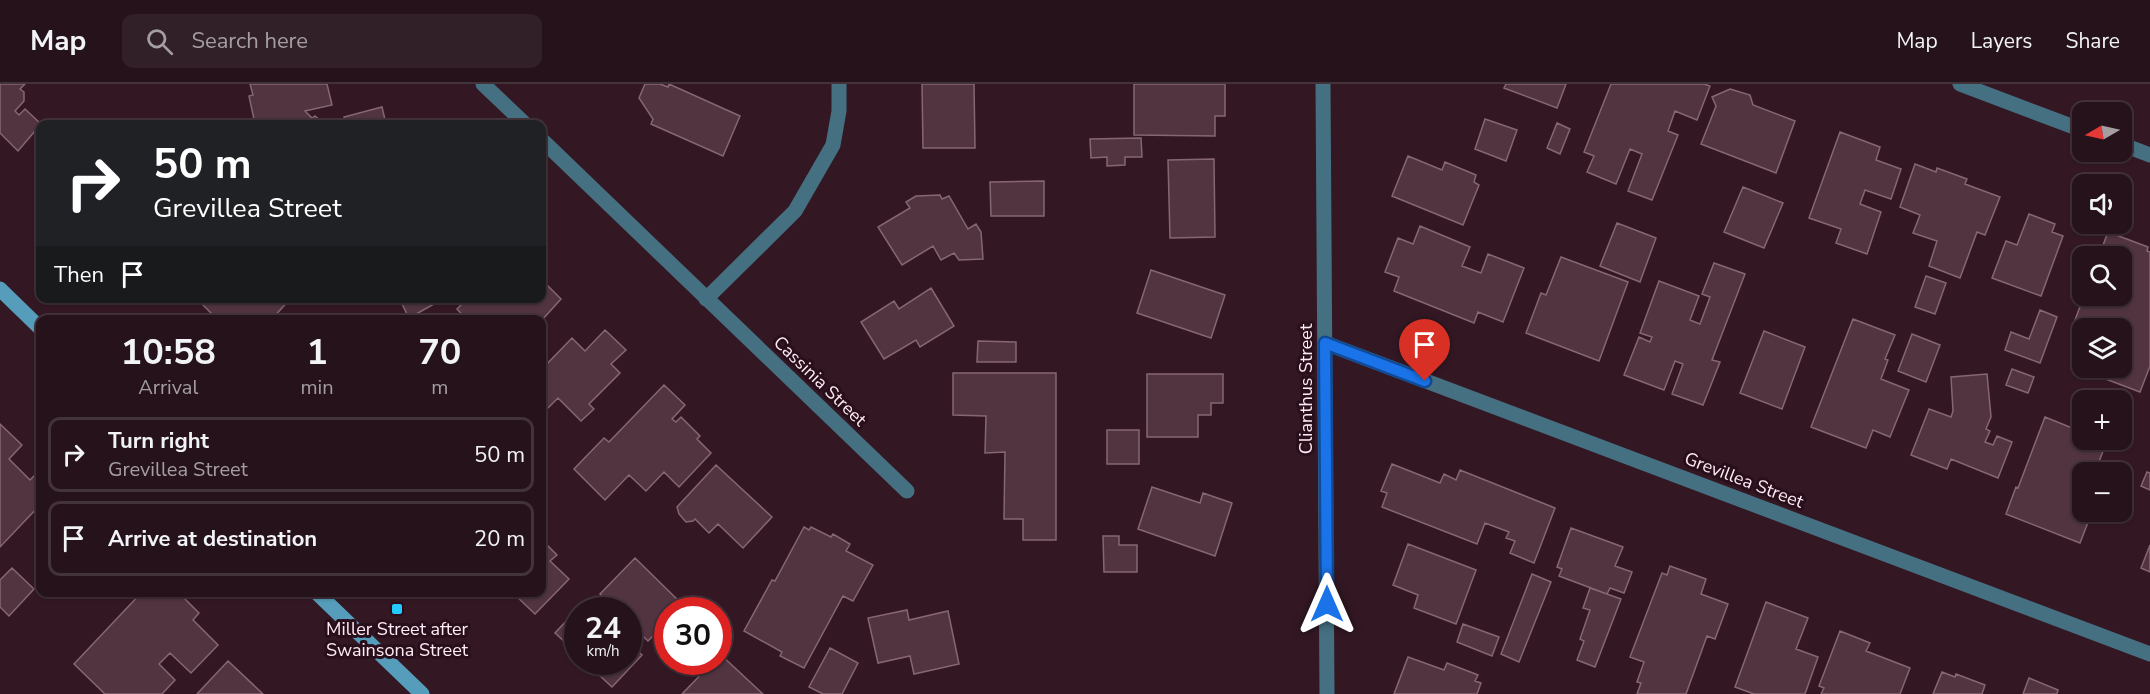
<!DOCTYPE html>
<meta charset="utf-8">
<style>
body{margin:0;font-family:"Nunito Sans",sans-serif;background:#322028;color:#f1f3f6;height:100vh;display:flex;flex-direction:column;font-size:22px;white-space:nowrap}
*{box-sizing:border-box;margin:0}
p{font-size:20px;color:#a49ea3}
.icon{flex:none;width:33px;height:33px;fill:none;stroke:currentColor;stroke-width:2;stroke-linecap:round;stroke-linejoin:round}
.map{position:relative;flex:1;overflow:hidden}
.details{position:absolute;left:36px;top:231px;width:510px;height:282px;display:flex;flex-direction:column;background:#26121b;border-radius:12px;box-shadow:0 2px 4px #0004,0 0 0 2px #42323a}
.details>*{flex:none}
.hud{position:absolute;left:36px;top:36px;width:510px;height:183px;border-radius:12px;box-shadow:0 2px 4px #0004,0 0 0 2px #42323a;background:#202124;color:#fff;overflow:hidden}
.needle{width:39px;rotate:261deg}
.buttons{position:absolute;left:2072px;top:18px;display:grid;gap:12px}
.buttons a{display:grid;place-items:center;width:60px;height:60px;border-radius:12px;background:#26121b;box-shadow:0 2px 4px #0004,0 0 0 2px #42323a;font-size:30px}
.speed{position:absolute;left:564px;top:513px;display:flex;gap:12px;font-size:30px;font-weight:700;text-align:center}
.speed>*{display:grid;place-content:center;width:78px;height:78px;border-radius:50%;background:#26121b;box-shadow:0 2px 4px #0004,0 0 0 2px #42323a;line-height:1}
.speed small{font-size:15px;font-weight:400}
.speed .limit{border:9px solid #d22;background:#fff;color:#111}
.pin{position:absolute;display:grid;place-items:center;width:51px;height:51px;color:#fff;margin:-62px -26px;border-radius:50% 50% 50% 0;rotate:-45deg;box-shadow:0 0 6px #0007}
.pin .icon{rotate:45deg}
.me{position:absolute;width:66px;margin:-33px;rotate:0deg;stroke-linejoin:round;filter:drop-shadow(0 0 4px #0008)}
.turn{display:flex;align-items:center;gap:21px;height:126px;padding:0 18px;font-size:27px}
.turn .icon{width:78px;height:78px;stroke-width:2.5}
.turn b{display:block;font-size:42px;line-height:51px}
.then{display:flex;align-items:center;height:57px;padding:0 18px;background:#0003;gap:12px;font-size:22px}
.eta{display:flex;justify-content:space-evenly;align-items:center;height:102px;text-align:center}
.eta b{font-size:36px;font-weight:700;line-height:42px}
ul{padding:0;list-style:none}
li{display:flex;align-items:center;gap:18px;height:75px;margin:0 12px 9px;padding:0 6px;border:3px solid #42323a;border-radius:12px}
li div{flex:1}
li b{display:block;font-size:22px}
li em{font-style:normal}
header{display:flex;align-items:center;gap:36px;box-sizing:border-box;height:84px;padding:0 30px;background:#26121b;border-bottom:2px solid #42323a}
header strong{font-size:28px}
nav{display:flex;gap:33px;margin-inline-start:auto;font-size:21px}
.search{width:420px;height:54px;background:#322028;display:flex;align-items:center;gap:15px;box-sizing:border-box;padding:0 21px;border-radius:12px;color:#a49ea3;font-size:22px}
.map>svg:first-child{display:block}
</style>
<header>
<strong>Map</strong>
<div class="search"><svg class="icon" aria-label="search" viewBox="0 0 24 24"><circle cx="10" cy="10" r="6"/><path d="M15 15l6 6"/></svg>Search here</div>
<nav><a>Map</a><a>Layers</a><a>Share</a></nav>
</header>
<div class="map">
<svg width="2150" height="610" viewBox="0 0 2150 610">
<rect width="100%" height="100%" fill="#331824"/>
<path fill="#513440" stroke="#876673" stroke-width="1.5" d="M0,0h25l-5,5 4,3v9l-9,10 4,4 6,-6 16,15 -23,27 -18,-18z
M250,0h77l5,21 -27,6 7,7 3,-2 9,8h-69l-6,-28 4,-1z
M645,0h15l8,3 1,-3 71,32 -17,40 -72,-32 2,-5 -14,-21z
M922,0h52l1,64h-52z
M1134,0h91v32h-10v20l-81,-1z
M1506,0h60l-9,24 -53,-20z
M1611,0h93l6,2 -13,34 -22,-9 -7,20 10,4 -26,65 -24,-9 14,-37 -12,-5 -14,35 -29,-12 7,-16 -10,-4z
M1730,5l20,6 3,10 42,16 -19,52 -75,-29 15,-38 -4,-9z
M382,23l4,17h-40l-2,-7z
M1485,35l32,11 -11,31 -31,-12z
M1557,39l13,6 -10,25 -13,-6z
M1840,48l40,15 -4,13 25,9 -10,30 -26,-9 -5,14 21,8 -14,42 -31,-11 5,-14 -32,-11z
M1141,54l1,19h-17v8l-18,1v-9l-16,1 -1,-19z
M1408,72l34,14 3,-8 31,13 -2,7 5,3 -16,40 -71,-29z
M1214,75l1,78 -45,1 -2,-78z
M1915,80l21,8 1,-4 30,11 -2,5 35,13 -15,38 -8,-3 -17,46 -31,-12 8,-25 -24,-8 7,-18 -20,-8z
M1044,97v35h-53l-1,-34z
M1743,103l40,16 -19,45 -40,-16z
M940,111l2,4 7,-3 19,33 8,-5 5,8 2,27 -24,1 -5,-7 -13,7 -8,-14 -31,19 -24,-38 32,-19 -4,-6 10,-6z
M2029,130l26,10 -3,8 11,4 -22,60 -49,-18 14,-37 11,4z
M1617,139l39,15 -16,44 -40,-16z
M1420,142l50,21 -8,19 19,7 7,-19 36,14 -21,54 -25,-10 -4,11 -80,-32 5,-14 -14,-5 13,-34 15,6z
M2108,148l40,15 -1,4 3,1v114l-10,26 -37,-14 4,-10h14v-40h-39v8l-7,-3 5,-11 -5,-2 9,-24h37v-40h-22z
M1561,173l67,25 -29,79 -73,-28 15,-40 5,2z
M1714,179l31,11 -33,86 8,2 -17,43 -31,-11 11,-30 -8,-3 -11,29 -40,-15 15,-38 11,5 2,-5 -12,-4 19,-52 40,15 -9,24 10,4 10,-27 -8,-3z
M1151,186l74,25 -14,43 -74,-25z
M1926,192l20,7 -11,31 -20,-7z
M542,196l19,19 -19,21h-75l-10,-11 11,-11h74z
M931,204l23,38 -34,21 -4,-7 -32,19 -23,-37 33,-21 5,8z
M196,214h95l-20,22h-53z
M399,214h46l-36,20z
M2040,226l17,7 -17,46 -35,-13 6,-18 18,7z
M1853,235l42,16 -10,24 3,1 -7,19 28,11 -19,47 -17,-7 -7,18 -55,-21z
M605,246l21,20 -15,14 9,9 -31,31 5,5 -13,12 -23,-23 -10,10 -6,-7v-32l30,-31 13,13z
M1764,247l41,16 -23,62 -42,-16z
M1912,250l28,11 -14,37 -28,-11z
M978,257l38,1v20h-39z
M2012,285l22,8 -6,16 -22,-8z
M953,289h103v167h-33v-21h-19l1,-67 -20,1 1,-37 -33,-1z
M1147,290h76v29h-12v12h-13v22h-51z
M1987,290l4,43 -5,12 4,2 -5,11 8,3 4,-9 15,6 -14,36 -47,-19 -4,10 -36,-14 18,-46 22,8 2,-6 -2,-34z
M664,301l21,20 -13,14 4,3 5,-5 19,19 -3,3 14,14 -32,34 -15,-15 -18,19 -17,-16 -24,25 -31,-31 30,-31 5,4z
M2045,333l37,15v8l25,1 -12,31h-13v40h10l-12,31 -74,-29 10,-27 2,1z
M0,340l22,21 -13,14 21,21 8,-8 2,2v31l-40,42z
M1107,346h32v34h-32z
M1392,380l48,19 4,-9 12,6 4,-10 95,38 -21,55 -24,-10 5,-12 -9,-3 3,-6 -24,-9 -8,21 -95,-37 5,-14 -6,-2z
M716,381l56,52 -29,31 -25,-24 -9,9 -14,-14 -2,2 -7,1 -7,-8 -2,-7z
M2147,388l3,1v17l-9,-4z
M1152,403l48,16 3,-10 29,10 -17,53 -77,-27z
M804,443l5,3 2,-3 20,10 2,-3 17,10 -4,7 27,14 -20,36 -10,-5 -39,72 -24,-12 2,-4 -38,-21 28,-51 3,1z
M1571,444l52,19 -8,19 17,6 -8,21 -14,-5 -3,6 -48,-18 3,-7 -5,-2z
M1103,452h16v9h18v27h-33z
M542,456l15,15 -7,6 19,18 -34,35 -23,-22h30z
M1408,460l68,26 -20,54 -42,-16 4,-13 -25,-10z
M2150,461v27l-9,-4z
M635,474l53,52h-20v26l-8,-7 -12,12 -20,-19v-12h-11l-17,-16z
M1670,482l36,13 -5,15 27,10 -13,35 -8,-3 -21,58h-49l4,-11 -4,-1 7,-20 -14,-5 32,-84 5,2z
M12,484l22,21 -25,27 -9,-9v-27z
M1532,490l19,8 -32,80 -18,-8z
M1590,504l31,11 -26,68 -18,-7 7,-19 -4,-2 10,-29 -7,-2z
M142,508h36l21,21 -6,7 25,25 -27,28 -21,-20 -11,11 16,16 -13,14h-57l-31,-30z
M585,517l10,9h-17v44l-23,-21z
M1766,518l42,16 -12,31 22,8 -13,37h-51l-19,-7z
M907,526l2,10 39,-9 11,53 -45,10 -4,-18 -32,7 -10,-45z
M1463,540l36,13 -7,19 -35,-14z
M1840,547l30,12 -4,8 44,17 -10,26h-79l3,-6 -5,-2z
M628,558l14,13 -30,32 -27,-25h43z
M830,564l28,15 -16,31h-19l-14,-7z
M720,570l43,40h-81l31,-32h5z
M1408,573l36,13 3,-7 31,12 -3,6 6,2 -4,11h-83z
M228,577l35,33h-66z
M1942,588l13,5 1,-3 29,11 -3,9h-49z
M2029,594l29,12 -1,4h-34z"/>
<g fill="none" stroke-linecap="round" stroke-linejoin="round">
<path stroke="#457082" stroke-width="15" d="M483,0l42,40
M1323,0l4,610
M1960,0l122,46
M542,56l365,351
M2121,60l29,11
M706,215l89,-88 38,-66 6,-34v-27
M1325,259l825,311"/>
<path stroke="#559dba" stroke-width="15" d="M0,205l40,39
M316,508l106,102"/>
</g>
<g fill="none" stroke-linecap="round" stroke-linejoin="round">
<defs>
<path id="route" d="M1327,520l-2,-261 100,38"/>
</defs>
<use href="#route" stroke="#114b97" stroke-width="15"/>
<use href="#route" stroke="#1a73e8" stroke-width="10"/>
</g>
<rect fill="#24c9fe" stroke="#290f1b" stroke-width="2" x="391" y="519" width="12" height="12" rx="3"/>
<g text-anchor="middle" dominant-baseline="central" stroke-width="6" stroke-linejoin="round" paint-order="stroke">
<g font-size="18" fill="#ffebf3" stroke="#290f1b">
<text transform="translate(820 297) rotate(44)">Cassinia Street</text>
<text transform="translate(1306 305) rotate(-90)">Clianthus Street</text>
<text transform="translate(1744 396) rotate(21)">Grevillea Street</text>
</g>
<g font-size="18" fill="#ffebf3" stroke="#290f1b">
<text x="397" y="545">Miller Street after<tspan x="397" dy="21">Swainsona Street</tspan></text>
</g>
</g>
</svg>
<div class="buttons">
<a><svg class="needle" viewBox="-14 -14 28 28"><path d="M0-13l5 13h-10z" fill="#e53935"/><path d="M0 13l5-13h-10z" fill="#a49ea3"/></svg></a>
<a><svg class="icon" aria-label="sound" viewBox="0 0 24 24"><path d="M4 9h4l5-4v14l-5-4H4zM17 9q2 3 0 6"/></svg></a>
<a><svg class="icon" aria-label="search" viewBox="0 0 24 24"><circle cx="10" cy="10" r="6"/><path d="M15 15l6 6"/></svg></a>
<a><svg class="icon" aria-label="layers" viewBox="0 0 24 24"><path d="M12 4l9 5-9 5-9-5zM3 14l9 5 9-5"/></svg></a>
<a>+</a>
<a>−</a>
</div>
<div class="speed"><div>24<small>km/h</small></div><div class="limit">30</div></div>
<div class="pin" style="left:1425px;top:297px;background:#d93025"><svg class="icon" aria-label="arrive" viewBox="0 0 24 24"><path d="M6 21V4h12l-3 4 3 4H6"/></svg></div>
<svg class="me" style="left:1327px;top:520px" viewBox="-20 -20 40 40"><path d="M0-17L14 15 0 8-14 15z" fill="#1a73e8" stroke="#fff" stroke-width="4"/></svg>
<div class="hud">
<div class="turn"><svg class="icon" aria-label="right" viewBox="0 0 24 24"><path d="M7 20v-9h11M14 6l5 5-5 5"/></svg><div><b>50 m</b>Grevillea Street</div></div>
<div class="then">Then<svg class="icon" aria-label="arrive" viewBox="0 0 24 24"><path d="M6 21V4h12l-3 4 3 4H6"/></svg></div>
</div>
<section class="details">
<div class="eta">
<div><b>10:58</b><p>Arrival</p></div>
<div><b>1</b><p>min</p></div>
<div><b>70</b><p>m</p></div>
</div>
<ul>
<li><svg class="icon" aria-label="right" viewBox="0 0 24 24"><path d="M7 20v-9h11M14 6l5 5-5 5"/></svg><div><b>Turn right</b><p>Grevillea Street</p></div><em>50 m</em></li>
<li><svg class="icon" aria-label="arrive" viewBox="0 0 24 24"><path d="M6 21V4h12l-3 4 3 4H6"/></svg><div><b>Arrive at destination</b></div><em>20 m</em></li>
</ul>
</section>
</div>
